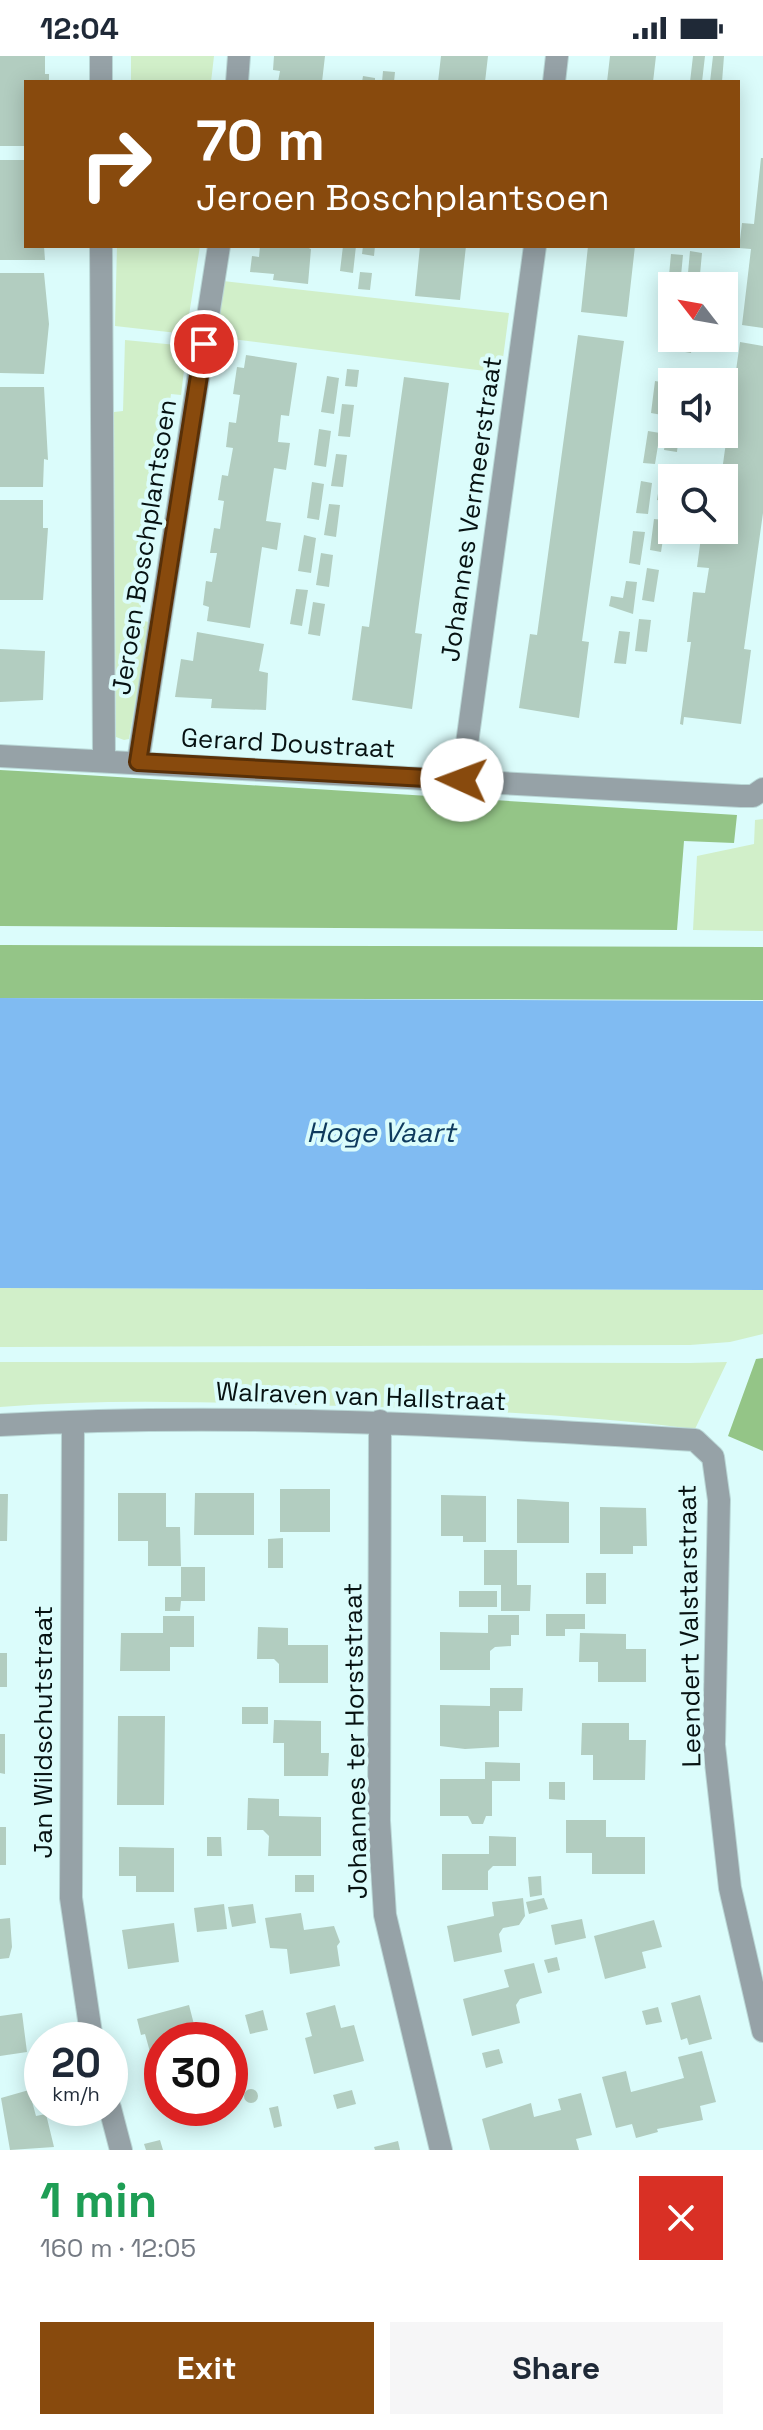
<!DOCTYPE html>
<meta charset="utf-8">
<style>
body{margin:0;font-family:"Space Grotesk",sans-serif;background:#f6f6f7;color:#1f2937;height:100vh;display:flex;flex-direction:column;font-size:30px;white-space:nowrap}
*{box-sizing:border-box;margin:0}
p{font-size:26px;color:#747a83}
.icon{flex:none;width:44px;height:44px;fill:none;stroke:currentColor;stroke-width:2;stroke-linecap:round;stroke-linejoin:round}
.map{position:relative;height:2094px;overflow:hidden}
.drawer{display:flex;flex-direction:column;background:#fff;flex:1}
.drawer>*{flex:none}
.guide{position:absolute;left:24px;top:24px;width:716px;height:168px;border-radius:0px;box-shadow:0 4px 20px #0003;background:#884a0d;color:#fff;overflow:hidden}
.needle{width:52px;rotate:301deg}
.controls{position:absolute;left:658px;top:216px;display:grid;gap:16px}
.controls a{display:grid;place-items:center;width:80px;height:80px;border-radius:0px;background:#fff;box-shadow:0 4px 20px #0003;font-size:40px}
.speed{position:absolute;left:24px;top:1966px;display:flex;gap:16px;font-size:40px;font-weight:700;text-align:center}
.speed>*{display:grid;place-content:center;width:104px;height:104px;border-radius:50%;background:#fff;box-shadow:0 4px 20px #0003;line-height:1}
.speed small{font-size:20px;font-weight:400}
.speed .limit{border:12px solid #d22;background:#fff;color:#111}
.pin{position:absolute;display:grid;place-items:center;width:68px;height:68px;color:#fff;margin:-34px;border:4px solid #fff;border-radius:50%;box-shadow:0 2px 8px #0007}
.me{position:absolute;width:88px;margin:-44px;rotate:272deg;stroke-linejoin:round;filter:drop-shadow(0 0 6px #0008)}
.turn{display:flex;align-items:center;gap:28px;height:168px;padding:0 40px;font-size:36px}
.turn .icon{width:104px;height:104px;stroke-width:2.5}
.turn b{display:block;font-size:56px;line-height:68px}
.round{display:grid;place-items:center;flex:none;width:84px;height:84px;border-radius:0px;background:#f6f6f7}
.head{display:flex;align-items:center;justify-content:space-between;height:136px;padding:0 40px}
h1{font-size:48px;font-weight:700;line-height:60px;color:#1e9e55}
.cta{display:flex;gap:16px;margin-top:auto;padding:16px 40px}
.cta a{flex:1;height:92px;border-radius:0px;background:#884a0d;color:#fff;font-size:32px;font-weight:700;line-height:92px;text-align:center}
.cta a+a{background:#f6f6f7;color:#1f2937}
.status{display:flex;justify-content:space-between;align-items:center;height:56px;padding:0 40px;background:#fff;direction:ltr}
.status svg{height:22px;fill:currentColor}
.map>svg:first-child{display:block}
</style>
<div class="status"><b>12:04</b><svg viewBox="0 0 49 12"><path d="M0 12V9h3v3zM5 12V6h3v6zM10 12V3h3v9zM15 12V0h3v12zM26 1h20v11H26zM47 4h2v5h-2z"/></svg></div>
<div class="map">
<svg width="763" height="2094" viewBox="0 0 763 2094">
<rect width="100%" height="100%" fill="#dbfcfb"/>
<path fill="#d1efc9" d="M131,0h83l-3,26h-80z
M117,190h83l-14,88 -71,-8z
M223,225l286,32 -8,60 -285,-36z
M125,284l62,6 -6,49 -10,-1 -32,226 10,2 -20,117 -5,1 -8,-3 -2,-325 9,-1z
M763,763v112l-70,-1 4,-74 57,-12 1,-24z
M0,1232l763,2v44l-33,8 -40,3 -690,2z
M0,1306l690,1 37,-1 -32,67c-130,-16 -261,-21 -392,-24 -101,-3 -202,-6 -303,2z"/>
<path fill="#94c587" d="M0,714l36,2 701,43 -3,28 -50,-2 -7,89 -677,-4z
M0,889l763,2v53l-763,-2z
M763,1302v93l-35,-15 28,-77z"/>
<path fill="#80bbf2" d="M0,942l763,3v289l-763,-2z"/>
<path fill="#b2cdc0" d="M0,0h45v18h4v8h-23v64h-26z
M274,0h51l-3,26h-44l2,-11 -7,-1z
M441,0h47l-3,26h-47z
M610,0h46l-3,26h-46z
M693,0h12l-3,26h-12z
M713,0h11l-2,26h-12z
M383,15l12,1 -1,10h-12z
M363,20l12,2v4h-13z
M761,102h2v170l-21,-3 9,-76 -12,-1 3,-25 12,1z
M0,104h26v86h18l1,14h-45z
M260,190h44l7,3 -3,35 -35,-4 1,-6 -24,-2 2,-16 7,1z
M343,190h13l-3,27 -13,-2z
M363,190h12l-1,10 -12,-2z
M420,190h46l-6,54 -45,-4z
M588,190h47l-8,71 -46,-5z
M690,195l12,2 -3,32 -12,-1z
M671,198l12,1 -3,31h-12z
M360,216l12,1 -2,17 -12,-1z
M0,217h44l5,51 -5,50 -44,-1z
M665,250l7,1v17l-9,-2z
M662,277l12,5 -2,14 -12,-2z
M578,279l46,6 -42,300 7,1 -10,76 -60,-10 11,-74 7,1z
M681,282h12l-2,15 -12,-2z
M740,286l23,4v167l-19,136 7,1 -10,74 -57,-7 -1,8 -3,-1 11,-82h-4l6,-50 12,1 4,-25 -12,-1 5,-37h22l-3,-52z
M246,299l51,8 -8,53 -8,-1 -3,27 12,1 -4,27 -12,-2 -8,53 15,2 -4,27 -15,-3 -12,81 -43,-7 2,-14 -6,-2 3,-24 6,1 5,-29h-7l4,-25 6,1 4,-28 -6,-1 4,-25 6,1 5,-28 -7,-1 3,-25 7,1 4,-28 -7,-1 4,-27 7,1z
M677,312l11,2 -1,12h-13z
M347,313l12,1 -2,17 -12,-1z
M327,320l12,2 -5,36 -13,-2z
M404,321l45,6 -34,250 7,1 -10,75 -60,-9 10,-74 7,1z
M655,325l12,2 -5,32 -11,-2z
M0,331h44l4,73 -4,-1 -1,28h-43z
M342,348l12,1 -4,32 -12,-1z
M669,363h3v15h7l-2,18 -13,-2z
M319,373l12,2 -5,36 -12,-2z
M648,375l12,2 -5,31 -12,-1z
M336,398l11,1 -4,32 -12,-1z
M662,412l11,2 -4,32 -12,-2z
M641,425l11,2 -4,31 -12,-1z
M312,426l12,2 -5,36 -12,-2z
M0,444h43v28h5l-5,72h-43z
M329,448l11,1 -4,32 -12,-2z
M654,463l12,1 -5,32 -11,-2z
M633,475l12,1 -5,33 -11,-2z
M304,479l12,3 -5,35 -13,-2z
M321,497l12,2 -4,32 -13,-2z
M647,512l12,2 -5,32 -12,-2z
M626,525l11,1 -4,32 -24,-8 2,-10 12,2z
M296,533l12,1 -6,36 -12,-2z
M313,546l12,2 -5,32 -12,-2z
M639,563l12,1 -4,32 -12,-1z
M619,575l11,1 -4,32 -12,-1z
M197,576l67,12 -5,27 9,2 -2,37 -55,-2 1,-9 -37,-2 6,-38 12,2z
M0,593l45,2 -2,49 -43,2z
M280,1433h50v43h-50z
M118,1437h48v34h14l1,39h-33v-25h-30z
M195,1437h59v42h-60z
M0,1438h8l-1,47h-7z
M441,1439l45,1v46h-23v-6h-22z
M517,1443l52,3v41h-52z
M600,1451l46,1 1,38h-14v8h-33z
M283,1482v30h-15v-29z
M484,1494h33v35h14l-1,26h-29v-26h-17z
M181,1511h24v34h-24l-1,10h-15v-14h16z
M586,1517h20v31h-20z
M459,1535h38v16h-38z
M546,1558h39v15h-20v7h-19z
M488,1559h31v20h-8v11l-16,1 -5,4v19h-50v-38l48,1z
M163,1560h31v31h-24v24h-50l1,-38h42z
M258,1571l30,1v17h40v38h-49v-19l-5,-5h-17z
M580,1577l46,1v15h20v33h-48v-20h-19z
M0,1597h7v34h-7z
M490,1632h33l-1,23h-23v36l-34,2 -25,-3v-41l50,1z
M242,1651h26v17h-26z
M118,1660h47l-1,89h-47z
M274,1664l47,1v32h8l-1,23h-44v-33h-11z
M582,1667h47v17h17l-1,40h-52v-25h-12z
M0,1678h5v40l-5,-1z
M485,1706l35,1v18h-28v35h-6l-3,8h-11l-4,-8h-28v-37h45z
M549,1726h16v18l-16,-1z
M248,1742l31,1v17l42,1v39h-53l1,-20 -6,-6h-16z
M566,1764h40v17h39v37h-53v-21h-26z
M0,1771h6v38h-6z
M489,1780l27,1v29h-23l-5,5v19h-46v-36h47z
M207,1781h14l1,19h-15z
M119,1791l55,1v44h-38v-16h-17z
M295,1819h19v17h-19z
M541,1820l1,19 -12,2 -2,-20z
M523,1842l2,18 -6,9 -16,3 -4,6 3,18 -48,10 -7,-36 47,-10 -2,-14z
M544,1842l4,11 -19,5 -3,-12z
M224,1848l3,25 -30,3 -3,-24z
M253,1848l3,19 -24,4 -4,-20z
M301,1857l3,17 30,-4 6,16 -3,4 3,20 -50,8 -3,-25 -17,-1 -5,-30z
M10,1862l2,29 -3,11 -9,1v-40z
M582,1863l4,19 -31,7 -4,-20z
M654,1864l8,27 -20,5 4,16 -41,11 -11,-43z
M174,1867l5,39 -51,7 -6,-39z
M557,1901l3,13 -12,3 -4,-13z
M534,1907l8,30 -22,6 -4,6 4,18 -48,13 -9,-37 46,-12 -5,-17z
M700,1939l12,44 -23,6 -2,-7 -6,2 -10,-37z
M189,1949l9,35h-36v65h-3l-4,-16 5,-1 -15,-54 -4,1 -4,-16z
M335,1949l6,23 13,-3 10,36 -50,13 -9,-36 7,-2 -6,-23z
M658,1951l4,15 -16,3 -4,-14z
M263,1954l5,20 -18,4 -5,-19z
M22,1957l5,39 -27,4v-40z
M499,1993l4,14 -17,5 -4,-15z
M702,1995l14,51 -16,4 3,14 -46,9 1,3 -22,6 -4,-14 -16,4 -14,-51 24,-6 5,21 27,-7 26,-7 -6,-21z
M244 2040a7 7 0 1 1 14 0a7 7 0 1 1-14 0Z
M29,2034l7,26 10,-2 8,33 -44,3 -9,-52z
M352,2034l4,14 -19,5 -4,-14z
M581,2037l11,42 -16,4 3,11h-89l-8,-31 49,-16 3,14 27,-7 -3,-11z
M278,2050l4,20 -8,2 -5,-20z
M160,2084l3,10h-17l-2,-6z
M398,2085l2,9h-25l-1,-3z"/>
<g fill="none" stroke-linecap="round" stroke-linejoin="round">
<defs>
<path id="minor" d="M101,0v26
M237,26l2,-26
M554,26l3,-26
M101,190l3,514
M0,700l741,40h12l10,-7
M138,706l81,-516
M462,724l73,-534
M380,1365l-1,400 6,94 56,235
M73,1366l-2,476 21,142
M0,1369c232,-13 463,0 695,15l18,17 6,43 -5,245 16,143 33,143
M110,2052l11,42"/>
</defs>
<use href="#minor" stroke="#b9d7d6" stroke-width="24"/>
<use href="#minor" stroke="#96a2a7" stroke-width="22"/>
</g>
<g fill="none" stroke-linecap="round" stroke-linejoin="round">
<defs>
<path id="route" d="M204,288l-66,418 324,18"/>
</defs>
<use href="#route" stroke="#583008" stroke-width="20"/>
<use href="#route" stroke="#884a0d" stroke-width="14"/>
</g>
<g text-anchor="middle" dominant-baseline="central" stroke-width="8" stroke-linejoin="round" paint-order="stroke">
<g font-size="26" fill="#071212" stroke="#dbfcfb">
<text transform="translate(471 453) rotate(-82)">Johannes Vermeerstraat</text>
<text transform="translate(144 491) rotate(-81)">Jeroen Boschplantsoen</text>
<text transform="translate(288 687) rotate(3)">Gerard Doustraat</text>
<text transform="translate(361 1340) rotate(2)">Walraven van Hallstraat</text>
<text transform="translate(689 1570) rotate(-91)">Leendert Valstarstraat</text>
<text transform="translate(43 1676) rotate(-90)">Jan Wildschutstraat</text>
<text transform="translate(355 1685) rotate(-91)">Johannes ter Horststraat</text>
</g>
<g font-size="28" font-style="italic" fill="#0e3a5d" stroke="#dbfcfb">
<text x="381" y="1076">Hoge Vaart</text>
</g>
</g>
</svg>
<div class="controls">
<a><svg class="needle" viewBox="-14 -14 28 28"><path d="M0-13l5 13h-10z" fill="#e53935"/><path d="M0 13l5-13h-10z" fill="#747a83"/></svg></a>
<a><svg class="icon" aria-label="sound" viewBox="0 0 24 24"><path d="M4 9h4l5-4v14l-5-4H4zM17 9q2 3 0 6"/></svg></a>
<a><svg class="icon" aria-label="search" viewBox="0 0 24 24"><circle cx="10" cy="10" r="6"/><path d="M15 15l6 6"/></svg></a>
</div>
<div class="speed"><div>20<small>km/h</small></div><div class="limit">30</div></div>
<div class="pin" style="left:204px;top:288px;background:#d93025"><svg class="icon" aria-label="arrive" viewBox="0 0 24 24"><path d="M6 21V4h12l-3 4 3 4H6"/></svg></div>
<svg class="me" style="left:462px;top:724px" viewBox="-20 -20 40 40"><circle r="19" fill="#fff"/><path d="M0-13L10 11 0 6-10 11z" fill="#884a0d"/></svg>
<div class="guide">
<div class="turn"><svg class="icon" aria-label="right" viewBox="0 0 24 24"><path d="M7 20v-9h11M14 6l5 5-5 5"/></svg><div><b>70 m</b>Jeroen Boschplantsoen</div></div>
</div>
</div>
<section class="drawer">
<div class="head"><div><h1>1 min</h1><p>160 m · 12:05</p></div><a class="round" style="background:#d93025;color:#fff"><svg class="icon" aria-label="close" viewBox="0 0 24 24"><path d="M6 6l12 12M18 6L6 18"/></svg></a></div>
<div class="cta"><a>Exit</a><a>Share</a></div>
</section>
